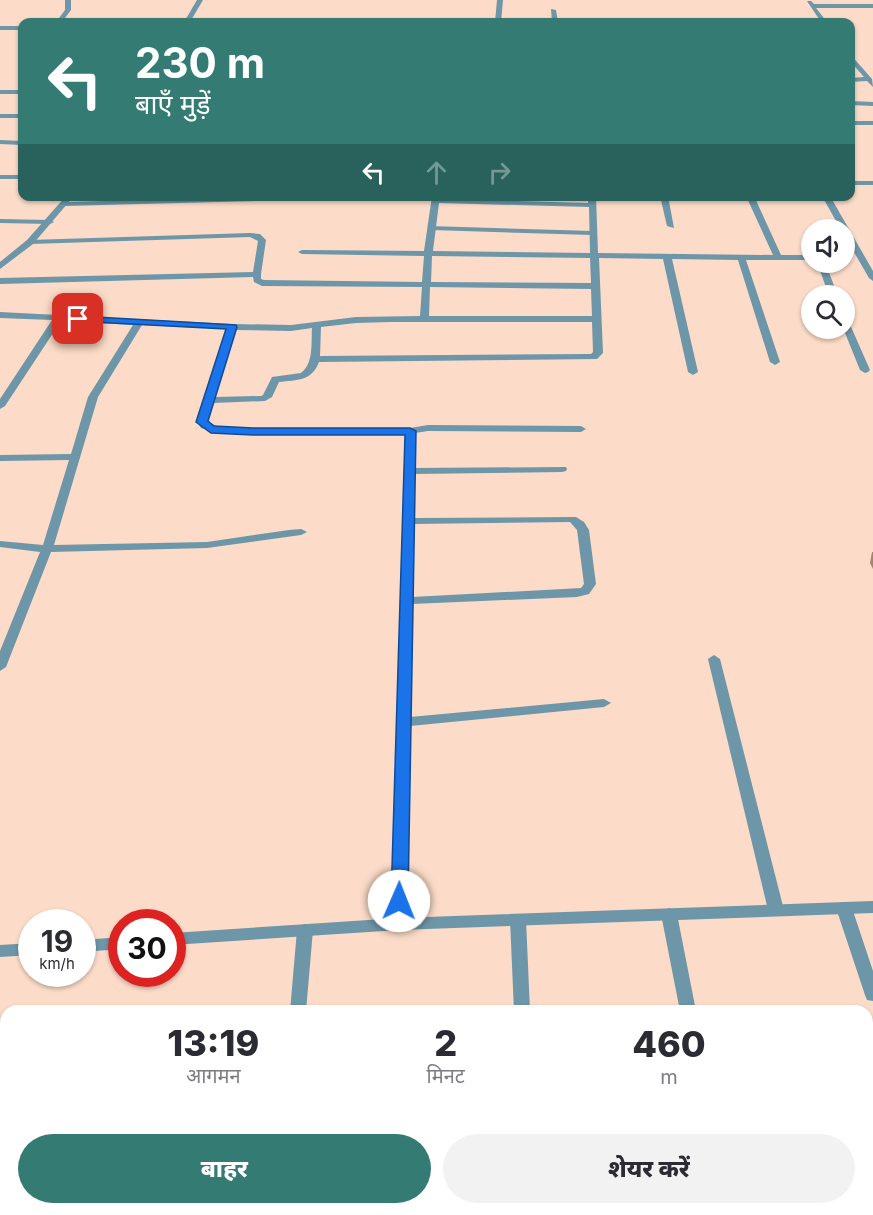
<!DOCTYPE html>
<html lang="hi">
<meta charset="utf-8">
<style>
body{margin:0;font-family:Inter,"Noto Sans Devanagari",sans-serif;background:#f2f2f3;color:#2b2b33;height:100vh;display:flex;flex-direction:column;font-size:22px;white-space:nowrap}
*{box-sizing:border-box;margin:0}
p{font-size:20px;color:#7c7c81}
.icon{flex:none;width:33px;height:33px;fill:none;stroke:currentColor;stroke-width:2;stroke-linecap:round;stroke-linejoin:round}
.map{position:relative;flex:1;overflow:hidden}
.drawer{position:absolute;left:0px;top:1005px;width:873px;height:210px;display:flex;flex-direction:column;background:#fff;border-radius:18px 18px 0 0;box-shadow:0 2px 4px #0004}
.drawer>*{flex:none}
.top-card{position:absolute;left:18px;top:18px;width:837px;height:183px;border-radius:12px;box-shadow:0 2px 4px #0004;background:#347b73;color:#fff;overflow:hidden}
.fabs{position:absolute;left:801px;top:219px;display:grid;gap:12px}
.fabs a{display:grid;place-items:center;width:54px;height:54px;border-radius:50%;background:#fff;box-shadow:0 2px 4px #0004;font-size:30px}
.speed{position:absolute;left:18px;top:909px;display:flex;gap:12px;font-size:30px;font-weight:700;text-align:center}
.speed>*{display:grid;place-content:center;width:78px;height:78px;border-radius:50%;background:#fff;box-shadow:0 2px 4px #0004;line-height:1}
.speed small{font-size:15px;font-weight:400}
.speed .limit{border:9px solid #d22;background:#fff;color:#111}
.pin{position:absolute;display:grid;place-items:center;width:51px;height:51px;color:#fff;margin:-26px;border-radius:12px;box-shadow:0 3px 9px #0006}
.me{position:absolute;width:66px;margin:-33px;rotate:1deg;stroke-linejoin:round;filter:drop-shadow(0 0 4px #0008)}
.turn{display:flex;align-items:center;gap:21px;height:126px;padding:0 18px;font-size:27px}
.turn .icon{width:78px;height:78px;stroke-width:2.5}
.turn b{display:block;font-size:42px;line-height:51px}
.lanes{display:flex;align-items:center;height:57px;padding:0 18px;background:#0003;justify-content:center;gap:30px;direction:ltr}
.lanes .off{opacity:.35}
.eta{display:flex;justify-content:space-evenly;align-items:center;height:102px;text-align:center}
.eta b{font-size:36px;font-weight:800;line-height:42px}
.primary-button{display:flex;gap:12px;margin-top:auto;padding:12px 18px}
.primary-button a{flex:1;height:69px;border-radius:36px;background:#347b73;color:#fff;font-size:24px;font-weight:800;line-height:69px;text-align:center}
.primary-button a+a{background:#f2f2f3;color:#2b2b33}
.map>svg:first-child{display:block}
</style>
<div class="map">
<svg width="873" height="1215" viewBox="0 0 873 1215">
<rect width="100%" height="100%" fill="#fcdbc8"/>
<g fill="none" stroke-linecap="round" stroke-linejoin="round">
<path fill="#6d96a8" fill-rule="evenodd" d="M429,226l163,5 4,2 -4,2 -160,-5 -4,-2z
M714,655l6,4 64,251 -3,4 -5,2 -5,-2 -3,-4 -60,-251z"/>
<path fill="#6d96a8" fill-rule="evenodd" d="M65,0h6v10l-9,12h-6l9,-12z
M497,0h6l-2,22h-6z
M807,1h4l3,3h59v4h-57l11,14h-6z
M551,9l5,1 2,12h-6z
M0,26h22v4h-22z
M850,54l22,25 1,8 -6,-6 -17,1v-4l14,-1 -14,-16z
M0,90h22v4h-22z
M850,101l23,1v4l-23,-1z
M0,114h22v4h-22z
M850,121h23v4h-23z
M0,140l22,1v4l-22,-1z
M0,175h22v4h-22z
M850,181h23v4h-23z
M432,196h8l-1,3 149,4v-7h8l2,57 175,2 -27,-59h8l27,59h31v5h-66l34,102 -5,3 -5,-3 -32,-102 -66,-1 26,113 -5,3 -5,-3 -25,-113 -64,-1 4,95 -6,6 -278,3c-7,19 -22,18 -40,20l-7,15 -7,4 -52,2 -6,19 16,6h187l18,-3 153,1 5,3 -5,3 -153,-1 -13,2 -1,35 152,-1 1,2 -1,2 -4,1 -148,2v44l162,-1 8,5 5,8 7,54 -7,10 -12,3 -165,7 -2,113 194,-18 7,4 -7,4 -194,19 -3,198 -3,4 -5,2 -5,-2 -3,-4 14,-490h-182l-22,-6 -4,-6 30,-93 -85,-4 -44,72 -44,148 153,-3 82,-12 12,-1 6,3 -6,3 -94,13 -156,4 -45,115 -6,4v-20l40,-99 -40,-5v-6l43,4 26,-85 -69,1v-6l71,-1 17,-57 45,-72 -72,-4 -56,85 -5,3v-10l52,-79 -52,-2v-6l232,12 59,1 65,-8 64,-1 2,-29 -160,-1 -8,-4 -1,-5 -253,7v-6l253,-6 5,-31 -8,-4 -220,7 -4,-2 4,-2 220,-7 10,1 6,6 -5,34v5l3,1 158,2 2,-26 -122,-2 -4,-2 4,-2 122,1zM439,203l150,4 1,46 -157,-2zM432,256l158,2 1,25 -160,-1zM430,287l161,2 1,27h-163zM390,322h202l1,30 -2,2 -271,2 1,-29 35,-4zM312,328c-1,15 2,35 -11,45l-29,4 -9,18 -2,1 -46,1 21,-67 55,1zM570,522l7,8 7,54 -3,4 -169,9 1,-73z
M660,196h8l6,32 -7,-2z
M822,196h8l43,75v10l-4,-3 -25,-43v-5h-3z
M261,197l1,2 -4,2 -193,5 -4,-2 4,-2z
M0,219l50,1 4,2 -4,2 -50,-1z
M817,262h8l13,34h-9z
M844,317l4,3 22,50 -2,2 -3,1 -5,-3 -17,-42z
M844,902l5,2 3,4 21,63v30l-6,-1 -2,-5 -29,-87 3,-4z
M669,908l5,2 3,4 19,97h-16l-19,-97 3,-4z
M518,914l5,2 3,4 4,91h-16l-4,-91 3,-4z
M305,924l5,2 3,4 -7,81h-16l7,-81 3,-4z
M272,1209h18v6h-18z
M523,1209h18v6h-18z
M717,1209h18l1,6h-18z"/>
<path fill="#6d96a8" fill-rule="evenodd" d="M197,0h6l-13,22h-6z
M66,196h8l-41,48 -33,25v-7l27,-22z
M873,901v12l-474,17 -227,15v-12l227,-15z
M122,937v12l-40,3v-12z
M32,943v12l-32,2v-12z"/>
</g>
<path fill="#a18677" d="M872,552h1v17l-3,-6z"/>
<path fill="#1a73e8" stroke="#114b97" stroke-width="1.5" d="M78,316l158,9 1,2 -29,94 6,5 39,2h157l6,3 -8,470 -2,5 -7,2 -6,-2 -2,-5 14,-466h-152l-42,-2 -15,-11 30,-93 -152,-8 -1,-2z"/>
</svg>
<div class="fabs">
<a><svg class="icon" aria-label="sound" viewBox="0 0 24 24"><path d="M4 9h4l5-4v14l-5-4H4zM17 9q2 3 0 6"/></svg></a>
<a><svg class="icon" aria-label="search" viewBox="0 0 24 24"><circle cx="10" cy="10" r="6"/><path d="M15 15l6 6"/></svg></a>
</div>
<div class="speed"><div>19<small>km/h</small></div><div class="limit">30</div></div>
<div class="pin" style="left:78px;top:319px;background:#d93025"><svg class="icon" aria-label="arrive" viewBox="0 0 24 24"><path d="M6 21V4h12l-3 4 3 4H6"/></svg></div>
<svg class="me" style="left:399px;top:901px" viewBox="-20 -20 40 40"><circle r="19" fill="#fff"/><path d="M0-13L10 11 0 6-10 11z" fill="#1a73e8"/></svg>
<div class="top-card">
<div class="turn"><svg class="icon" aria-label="left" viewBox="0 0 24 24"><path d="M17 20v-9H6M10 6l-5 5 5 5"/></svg><div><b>230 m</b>बाएँ मुड़ें</div></div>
<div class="lanes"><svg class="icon" aria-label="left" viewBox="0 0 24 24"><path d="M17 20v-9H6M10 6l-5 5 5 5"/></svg><svg class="icon off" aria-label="ahead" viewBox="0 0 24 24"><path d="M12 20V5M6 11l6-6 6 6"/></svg><svg class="icon off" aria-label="right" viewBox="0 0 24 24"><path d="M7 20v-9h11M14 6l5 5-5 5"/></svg></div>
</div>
<section class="drawer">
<div class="eta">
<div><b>13:19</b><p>आगमन</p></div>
<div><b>2</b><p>मिनट</p></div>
<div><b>460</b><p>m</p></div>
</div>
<div class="primary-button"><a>बाहर</a><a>शेयर करें</a></div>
</section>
</div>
